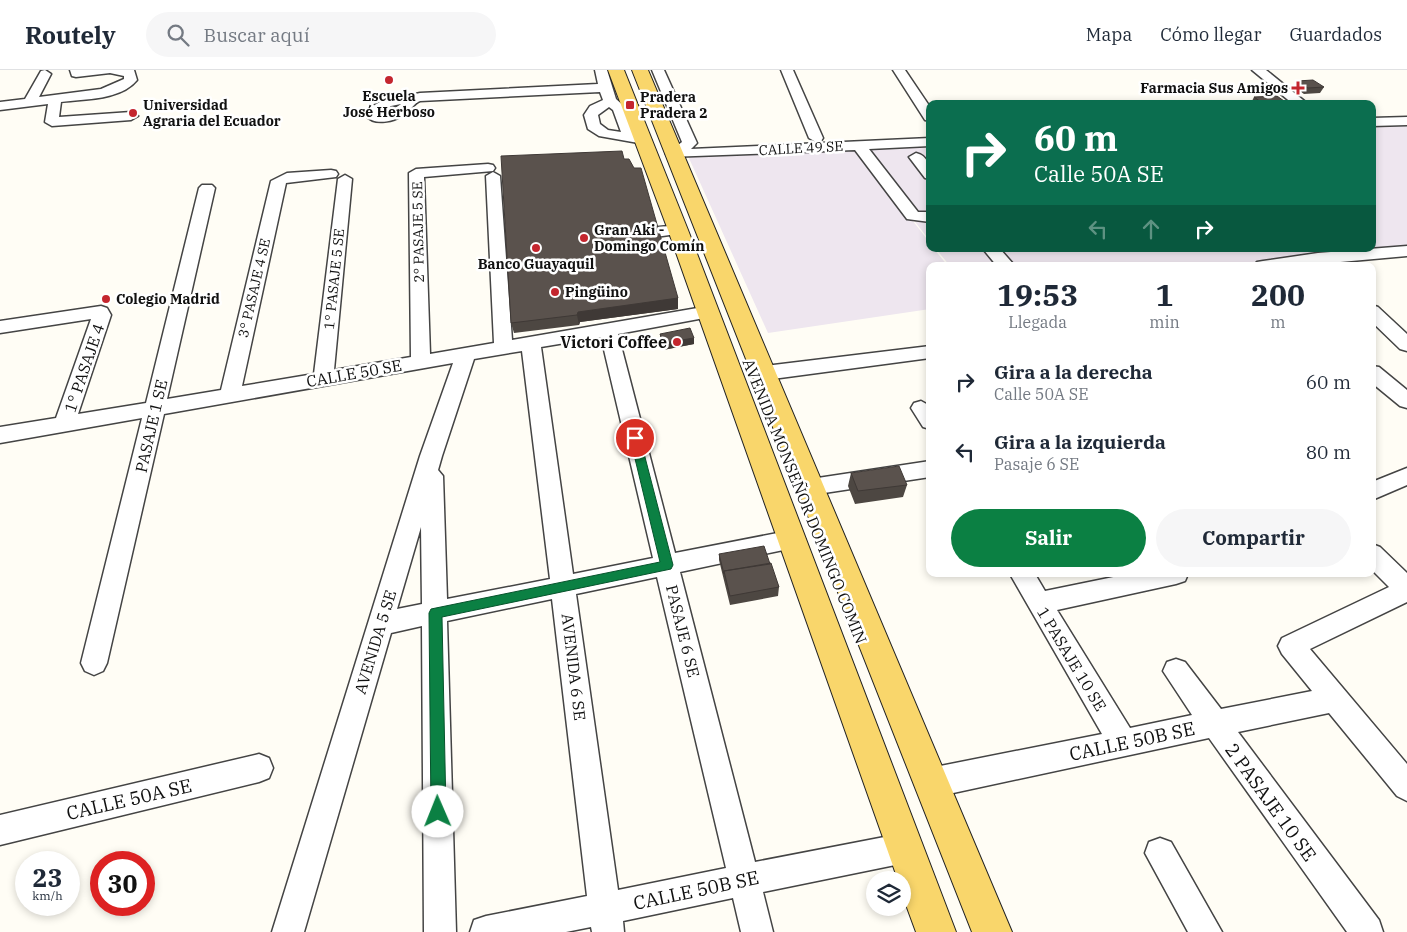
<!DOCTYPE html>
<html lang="es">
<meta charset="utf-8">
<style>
body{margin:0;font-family:"IBM Plex Serif",serif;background:#f6f6f7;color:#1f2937;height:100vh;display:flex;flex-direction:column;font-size:19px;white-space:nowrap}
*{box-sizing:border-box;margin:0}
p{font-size:16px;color:#747a83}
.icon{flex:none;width:28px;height:28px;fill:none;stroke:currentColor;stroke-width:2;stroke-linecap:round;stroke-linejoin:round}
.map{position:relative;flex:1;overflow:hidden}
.sheet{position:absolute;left:926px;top:192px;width:450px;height:315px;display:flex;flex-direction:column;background:#fff;border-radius:10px;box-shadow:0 2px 8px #0003}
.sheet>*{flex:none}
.guide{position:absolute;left:926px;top:30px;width:450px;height:152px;border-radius:10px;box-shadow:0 2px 8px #0003;background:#0b6e4f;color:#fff;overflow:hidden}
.buttons{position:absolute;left:866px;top:801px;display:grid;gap:10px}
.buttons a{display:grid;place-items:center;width:45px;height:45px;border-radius:50%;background:#fff;box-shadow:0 2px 8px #0003;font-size:25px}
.speed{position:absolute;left:15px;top:781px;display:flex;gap:10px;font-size:25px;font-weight:700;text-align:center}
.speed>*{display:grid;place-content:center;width:65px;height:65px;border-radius:50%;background:#fff;box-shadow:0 2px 8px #0003;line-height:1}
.speed small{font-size:12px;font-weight:400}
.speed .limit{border:8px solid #d22;background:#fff;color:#111}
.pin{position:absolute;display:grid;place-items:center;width:42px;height:42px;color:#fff;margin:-21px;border:2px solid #fff;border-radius:50%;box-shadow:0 1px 5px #0007}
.me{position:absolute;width:55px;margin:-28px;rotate:359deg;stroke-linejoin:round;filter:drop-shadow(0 0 4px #0008)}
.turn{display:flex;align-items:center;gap:18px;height:105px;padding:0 25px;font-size:22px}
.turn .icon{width:65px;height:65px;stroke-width:2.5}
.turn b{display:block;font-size:35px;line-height:42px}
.lanes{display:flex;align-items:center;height:48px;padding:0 25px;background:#0003;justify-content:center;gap:25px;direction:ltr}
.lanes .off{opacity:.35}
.eta{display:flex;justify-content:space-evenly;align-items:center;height:85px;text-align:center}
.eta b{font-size:30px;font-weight:700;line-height:35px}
.action{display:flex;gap:10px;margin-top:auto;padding:10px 25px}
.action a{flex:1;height:58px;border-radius:30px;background:#0b8043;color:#fff;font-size:20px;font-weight:700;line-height:58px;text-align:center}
.action a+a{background:#f6f6f7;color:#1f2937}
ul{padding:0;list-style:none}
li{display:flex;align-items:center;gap:15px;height:70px;padding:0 25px}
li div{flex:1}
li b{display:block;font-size:19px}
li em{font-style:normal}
header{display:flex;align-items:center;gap:30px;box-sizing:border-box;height:70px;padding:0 25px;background:#fff;border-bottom:1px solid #e0e1e3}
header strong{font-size:24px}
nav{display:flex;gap:28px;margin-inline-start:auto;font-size:18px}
.search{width:350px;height:45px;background:#f6f6f7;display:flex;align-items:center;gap:12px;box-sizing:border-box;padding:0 18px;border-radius:28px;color:#747a83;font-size:19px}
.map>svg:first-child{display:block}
</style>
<header>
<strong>Routely</strong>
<div class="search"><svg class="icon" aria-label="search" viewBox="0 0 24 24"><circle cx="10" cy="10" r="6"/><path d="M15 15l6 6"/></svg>Buscar aquí</div>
<nav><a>Mapa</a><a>Cómo llegar</a><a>Guardados</a></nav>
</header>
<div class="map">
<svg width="1407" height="862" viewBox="0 0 1407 862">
<rect width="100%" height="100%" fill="#fffdf5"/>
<path fill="#eee6ef" d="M1407,55v120l-34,3v-121z
M930,77v94l-71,-91z
M857,79l73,94v6h4l14,17h-18v43l-162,24 -80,-177z
M936,179h384l4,3 -100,14h-274z"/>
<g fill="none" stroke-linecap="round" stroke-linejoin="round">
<defs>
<path id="minor" d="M45,0l6,4 -12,23 62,-8 23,-10v-3l-14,-3 -34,4 -4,-1 -2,-6h64l3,10c-16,20 -52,19 -76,22l-2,15 72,-5 7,4 -7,4 -79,6 -7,-4 3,-18 -48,6v-8l25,-3 16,-28z
M595,0h12l9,29 10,9 10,26 13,3 2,3 -2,3 -5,1 -45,-8 -11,-7 -4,-14 6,-9 13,-6 -3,-8 -180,9c-6,2 -9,9 -15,13 -10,7 -30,13 -40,1l6,-8 11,-6 38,-8 178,-9zM401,34l-11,8 -10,1 11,-7zM609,37l4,3 8,22 -13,-2 -8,-6 -2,-9z
M652,0h12l33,73 -6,6 239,-11v8l-61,3 49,63h12v10l-23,-3 -52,-69 -187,7 -2,-3 16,-12z
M781,0h12l30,68 -2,3 -5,1 -7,-4z
M893,0h12l25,37v14l-5,-1z
M1252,0h14l42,34h-15z
M1407,47v8l-35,1v-8z
M916,83c13,3 14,15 14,26l-5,-1 -16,-21z
M488,94l5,1 2,3 -2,3 -69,6 6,177 64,-11 -8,-167 7,-4 7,4 12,164 197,-34 6,2 3,4 -3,4 -97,18 57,219 118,-23 8,2 4,7 -4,7 -8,2 -113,24 75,290 150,-29 11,4 4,11 -4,11 -11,4 -142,29 10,40h-32l-8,-34 -110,23 1,11h-32l-1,-5 -25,5h-96l4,-12 12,-4 101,-20 -35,-297 -105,22 9,311h-32l-2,-306 -31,7 -87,299h-32l148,-476 33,-93 -289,51 -57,249 -4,8 -9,4 -9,-4 -4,-8 61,-245 -142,25v-16l56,-9 35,-99 -91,14v-12l101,-15 6,2 4,7 -33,99 68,-11 53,-215 3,-3h10l3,3 -48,211 54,-9 50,-209 16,-8 44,-3 5,1 2,3 -2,3 -50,6 -44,203 72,-12 24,-195 7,-4 7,4 -18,191 77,-13 -2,-184 7,-4zM601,267l52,221 -80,16 -32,-227zM522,281l28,228 -103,20 -4,-123 -5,-6 4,-14 32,-97zM421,457l1,77 -25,5zM657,507l69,291 -108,22 -42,-296z
M678,155l6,2 2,3 -2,3 -43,6 -8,-5 8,-5z
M1407,176v10l-111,10h-42l3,-4 6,-1 55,-8z
M983,179h17l15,17h-18z
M1372,235l6,2 29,27v17l-7,-2 -28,-27z
M930,276v12l-165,22 -7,-2 -3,-5 3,-5 7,-2z
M1372,296l7,1 28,23v18l-7,-2 -28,-23z
M921,331l9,5v23l-7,-2 -12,-19 3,-5z
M930,391v16l-119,18 -8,-2 -3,-6 3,-6 8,-2z
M1407,398v17l-35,15v-18z
M1372,474l8,3 27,26v29l-97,47 97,115v37l-10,-5 -68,-83 -91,19 141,188 4,12h-36l-138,-194 -279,60 -10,-5 -5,-10 5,-10 10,-5 172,-34 -92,-160h25l10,17 83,-17h60l-3,7 -9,3 -119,26 73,118 62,-13 -29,-44 4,-9 9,-3 9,3 36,47 91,-18 -30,-37 -4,-8 4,-8 107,-51 -17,-17z
M259,684l10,4 4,10 -4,10 -10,4 -259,63v-30z
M1160,768l11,4 51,90h-34l-43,-79 4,-11z"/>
<path id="major" d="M608,0h16l64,160 268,702h-40l-14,-38v-14h-4l-230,-650z
M632,0h16l364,862h-40z"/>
</defs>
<use href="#minor" stroke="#444" stroke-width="3"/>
<use href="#major" stroke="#222" stroke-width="2"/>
<use href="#minor" fill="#fff" fill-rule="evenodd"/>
<use href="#major" fill="#f9d66b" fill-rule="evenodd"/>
</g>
<path fill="#4d4742" d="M1297,11l27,6 -4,6 -16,1 -10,-7z
M1254,27l30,4 -1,3h-31l-1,-1z
M624,89l54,139v11l-98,13 -1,3 -65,8 -3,-10z
M660,264l34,4v6l-31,6 -3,-10z
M851,403l56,12 -4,12 -48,7 -7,-18z
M719,484l51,10 9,23 -1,9 -48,9 -11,-45z"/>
<path fill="#3f3936" d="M678,228v11l-98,13 -1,3 -2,-10 1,-3z
M694,268v6l-31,6v-7z"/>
<path fill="#5a524d" stroke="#3f3936" d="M1313,10l11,7 -16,1 -11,-7z
M1277,26l7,5 -23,1 -7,-5z
M622,81l2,8h5l5,9h7l37,130 -100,14 -1,3 -66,8 -10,-167z
M690,258l4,10 -31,5 -3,-9z
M899,396l8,19 -49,6 -7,-18z
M764,476l6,18 -46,7v3l-5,-20z
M771,493l8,24 -49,9 -6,-25z"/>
<path fill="#0b8043" stroke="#07532c" d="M635,364l5,4 33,127 -2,4 -229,48 4,195 -2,6 -6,2 -5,-2 -2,-6 -2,-199 2,-4 229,-47 -30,-124z"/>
<g fill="#c4262e" stroke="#fff" stroke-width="2">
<circle cx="389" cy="10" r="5"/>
<path d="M1295.5 10.5h5v5h5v5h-5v5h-5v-5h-5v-5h5z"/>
<rect x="625" y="30" width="10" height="10" rx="2.5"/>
<circle cx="133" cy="43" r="5"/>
<circle cx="584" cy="168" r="5"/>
<circle cx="536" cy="178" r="5"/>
<circle cx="555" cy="222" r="5"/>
<circle cx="106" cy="229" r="5"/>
<circle cx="677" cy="272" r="5"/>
</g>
<g text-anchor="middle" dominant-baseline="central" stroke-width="5" stroke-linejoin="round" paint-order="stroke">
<g font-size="14" font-weight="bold" fill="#111" stroke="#fff" text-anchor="start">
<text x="1288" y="18" text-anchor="end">Farmacia Sus Amigos</text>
<text x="389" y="26" text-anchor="middle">Escuela<tspan x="389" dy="16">José Herboso</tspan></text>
<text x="640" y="27">Pradera<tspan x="640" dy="16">Pradera 2</tspan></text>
<text x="143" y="35">Universidad<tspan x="143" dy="16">Agraria del Ecuador</tspan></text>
<text x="594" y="160">Gran Aki -<tspan x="594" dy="16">Domingo Comín</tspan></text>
<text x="536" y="194" text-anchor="middle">Banco Guayaquil</text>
<text x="565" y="222">Pingüino</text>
<text x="116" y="229">Colegio Madrid</text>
</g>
<g font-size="14" fill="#111" stroke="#fff">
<text transform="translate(801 78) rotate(-3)">CALLE 49 SE</text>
<text transform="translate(418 162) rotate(-91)">2° PASAJE 5 SE</text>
<text transform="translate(334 209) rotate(-84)">1° PASAJE 5 SE</text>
<text transform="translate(254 218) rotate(-77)">3° PASAJE 4 SE</text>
</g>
<g font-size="16" font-weight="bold" fill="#111" stroke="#fff" text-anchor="end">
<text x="667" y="272">Victori Coffee</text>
</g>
<g font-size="16" fill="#111" stroke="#fff">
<text transform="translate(84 298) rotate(-71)">1° PASAJE 4</text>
<text transform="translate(354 303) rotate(-10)">CALLE 50 SE</text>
<text transform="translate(151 356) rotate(-77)">PASAJE 1 SE</text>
<text transform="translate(805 431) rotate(68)">AVENIDA MONSEÑOR DOMINGO COMIN</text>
<text transform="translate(683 561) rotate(76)">PASAJE 6 SE</text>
<text transform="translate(375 572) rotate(-73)">AVENIDA 5 SE</text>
<text transform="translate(1072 589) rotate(59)">1 PASAJE 10 SE</text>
<text transform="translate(574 597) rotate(83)">AVENIDA 6 SE</text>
</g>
<g font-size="19" fill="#111" stroke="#fff">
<text transform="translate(1132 671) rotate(-12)">CALLE 50B SE</text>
<text transform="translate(129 729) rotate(-13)">CALLE 50A SE</text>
<text transform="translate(1271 732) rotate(54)">2 PASAJE 10 SE</text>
<text transform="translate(696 820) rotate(-12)">CALLE 50B SE</text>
</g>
</g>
</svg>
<div class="buttons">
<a><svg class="icon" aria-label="layers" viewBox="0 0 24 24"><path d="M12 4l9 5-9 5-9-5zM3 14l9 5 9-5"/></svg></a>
</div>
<div class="speed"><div>23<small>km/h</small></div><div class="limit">30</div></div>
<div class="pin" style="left:635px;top:368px;background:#d93025"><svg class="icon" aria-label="arrive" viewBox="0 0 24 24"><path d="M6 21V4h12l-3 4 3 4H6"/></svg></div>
<svg class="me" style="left:438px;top:742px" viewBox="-20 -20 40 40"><circle r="19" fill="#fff"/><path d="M0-13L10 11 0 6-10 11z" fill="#0b8043"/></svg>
<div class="guide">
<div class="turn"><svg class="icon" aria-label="right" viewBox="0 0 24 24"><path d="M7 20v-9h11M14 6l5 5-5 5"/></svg><div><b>60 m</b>Calle 50A SE</div></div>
<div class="lanes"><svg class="icon off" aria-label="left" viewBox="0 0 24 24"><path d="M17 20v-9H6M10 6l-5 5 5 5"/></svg><svg class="icon off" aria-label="ahead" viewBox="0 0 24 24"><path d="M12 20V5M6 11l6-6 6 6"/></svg><svg class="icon" aria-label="right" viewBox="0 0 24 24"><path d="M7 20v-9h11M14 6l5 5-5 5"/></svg></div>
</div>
<section class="sheet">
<div class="eta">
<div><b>19:53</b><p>Llegada</p></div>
<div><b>1</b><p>min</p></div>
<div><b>200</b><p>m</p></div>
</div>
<ul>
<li><svg class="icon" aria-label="right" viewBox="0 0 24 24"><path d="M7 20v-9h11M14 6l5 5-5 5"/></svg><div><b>Gira a la derecha</b><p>Calle 50A SE</p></div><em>60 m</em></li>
<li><svg class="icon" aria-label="left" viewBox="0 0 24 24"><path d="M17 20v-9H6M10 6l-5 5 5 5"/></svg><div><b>Gira a la izquierda</b><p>Pasaje 6 SE</p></div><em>80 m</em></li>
</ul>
<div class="action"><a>Salir</a><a>Compartir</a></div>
</section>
</div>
